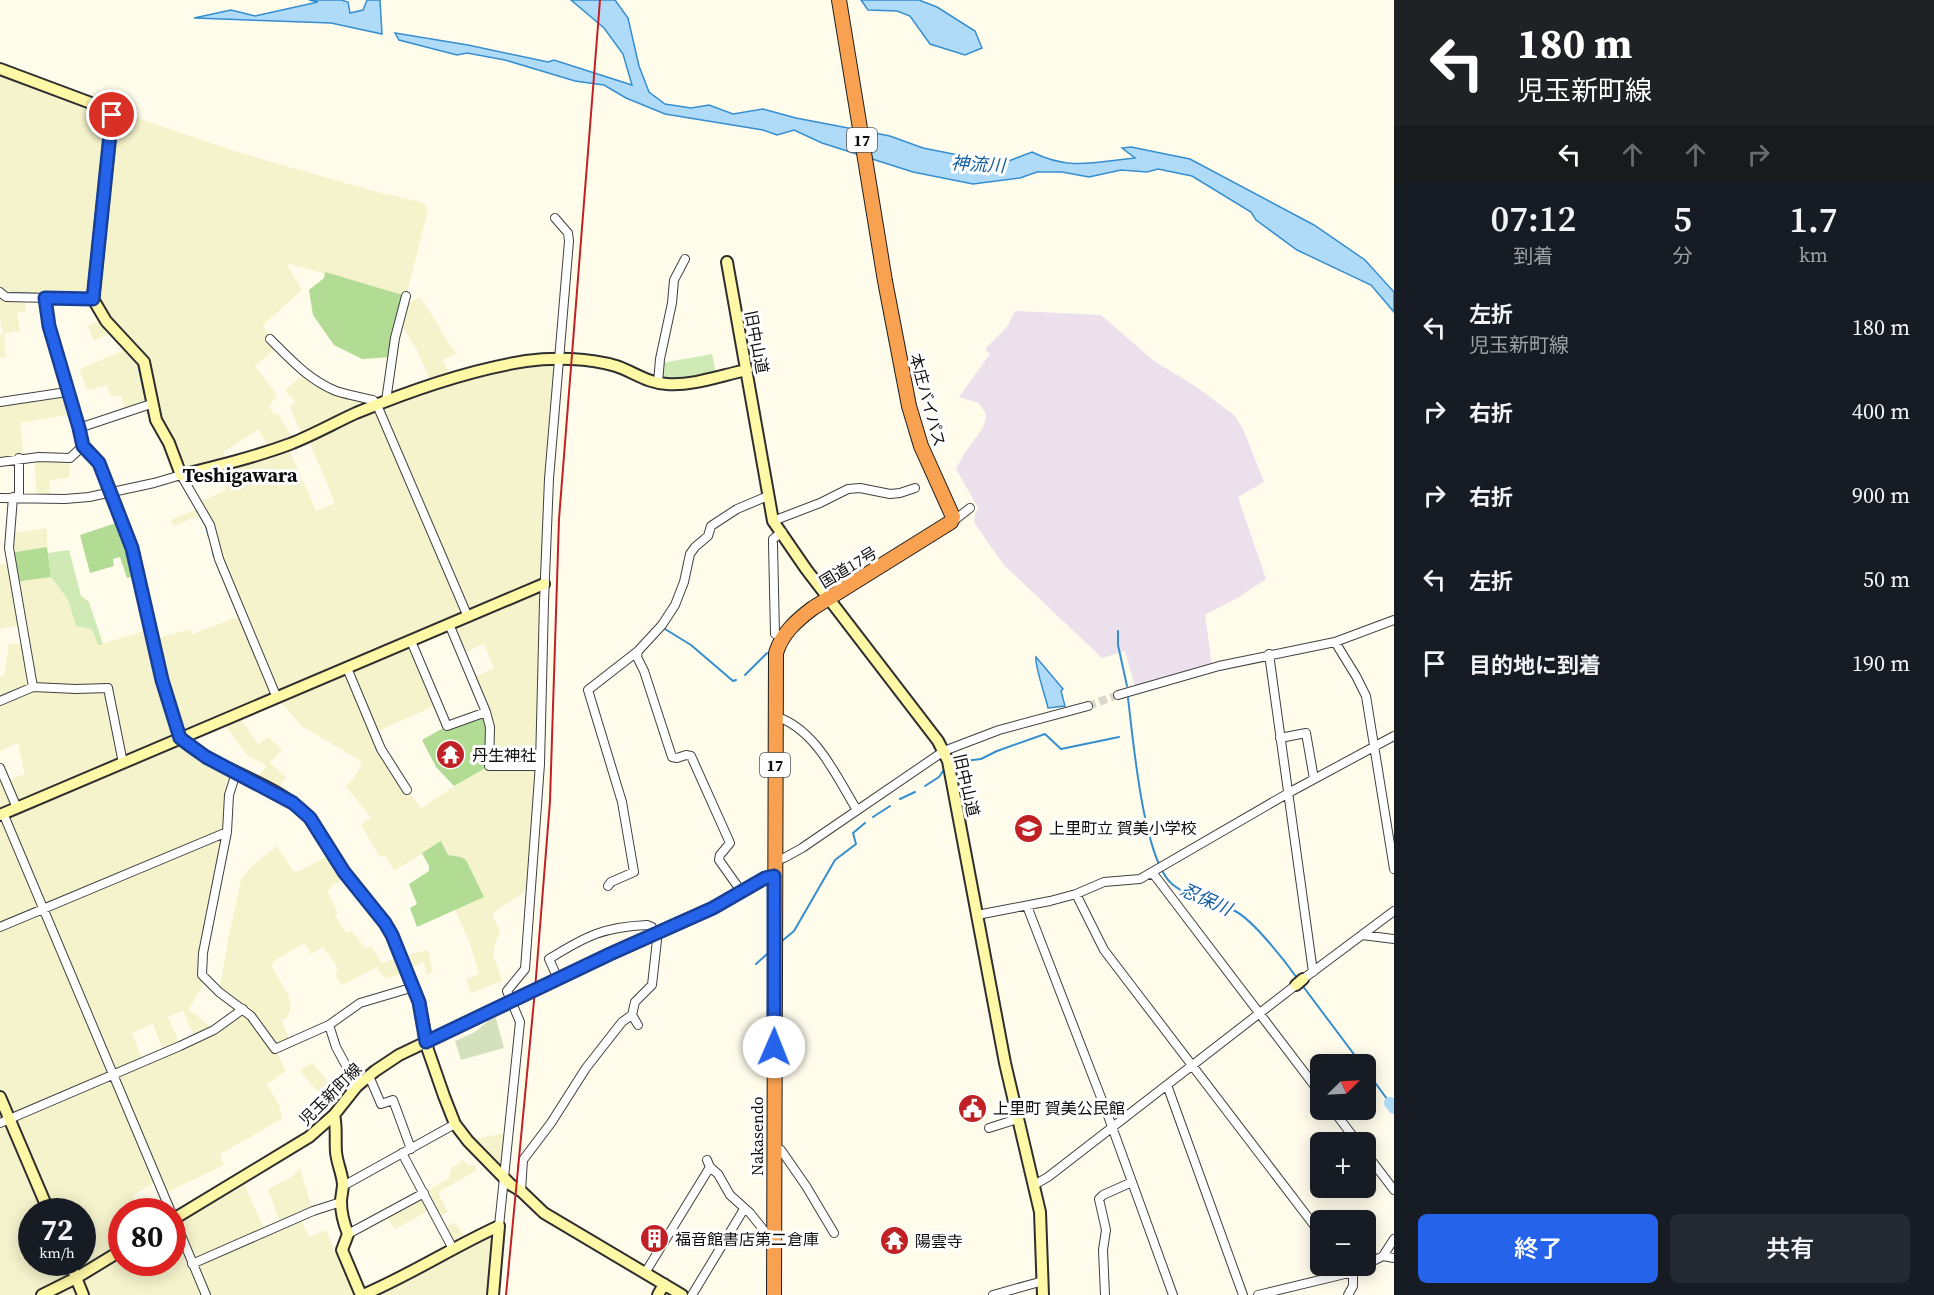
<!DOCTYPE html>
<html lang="ja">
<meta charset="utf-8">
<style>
body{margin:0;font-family:"Source Serif 4","Noto Sans JP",serif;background:#242831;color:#f1f3f6;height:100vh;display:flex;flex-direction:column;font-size:22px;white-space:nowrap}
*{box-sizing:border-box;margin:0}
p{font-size:20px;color:#9ea1a6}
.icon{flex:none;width:33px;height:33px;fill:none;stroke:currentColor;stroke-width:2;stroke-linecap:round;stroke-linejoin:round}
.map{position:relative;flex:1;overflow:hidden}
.sheet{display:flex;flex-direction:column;background:#171b24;width:540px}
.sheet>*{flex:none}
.guide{background:#202124;color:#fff;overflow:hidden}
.needle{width:39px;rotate:66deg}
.fabs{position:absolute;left:1310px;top:1054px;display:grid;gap:12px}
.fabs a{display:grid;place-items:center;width:66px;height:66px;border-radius:9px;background:#171b24;box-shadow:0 3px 15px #0003;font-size:30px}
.speed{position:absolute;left:18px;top:1198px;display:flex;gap:12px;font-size:30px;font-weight:700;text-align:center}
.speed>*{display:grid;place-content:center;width:78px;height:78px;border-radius:50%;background:#171b24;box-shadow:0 3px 15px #0003;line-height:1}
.speed small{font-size:15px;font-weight:400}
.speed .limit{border:9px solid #d22;background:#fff;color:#111}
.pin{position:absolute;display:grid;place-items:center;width:51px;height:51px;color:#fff;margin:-26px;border:3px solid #fff;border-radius:50%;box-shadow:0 2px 6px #0007}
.me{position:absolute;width:66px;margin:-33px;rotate:1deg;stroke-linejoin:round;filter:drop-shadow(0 0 4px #0008)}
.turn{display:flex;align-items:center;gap:21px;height:126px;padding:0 24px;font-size:27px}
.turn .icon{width:78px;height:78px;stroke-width:2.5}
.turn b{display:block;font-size:42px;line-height:51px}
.lanes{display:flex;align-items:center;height:57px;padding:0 24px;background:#0003;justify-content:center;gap:30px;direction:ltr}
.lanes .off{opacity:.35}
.eta{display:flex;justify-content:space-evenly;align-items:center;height:102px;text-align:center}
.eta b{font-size:36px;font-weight:600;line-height:42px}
.button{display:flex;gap:12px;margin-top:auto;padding:12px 24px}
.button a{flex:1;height:69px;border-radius:9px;background:#2563eb;color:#fff;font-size:24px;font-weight:600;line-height:69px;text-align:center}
.button a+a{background:#242831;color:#f1f3f6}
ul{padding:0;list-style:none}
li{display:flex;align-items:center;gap:18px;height:84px;padding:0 24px}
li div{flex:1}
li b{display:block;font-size:22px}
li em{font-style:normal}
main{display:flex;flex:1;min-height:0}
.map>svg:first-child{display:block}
</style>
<main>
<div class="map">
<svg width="1394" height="1295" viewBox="0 0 1394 1295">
<rect width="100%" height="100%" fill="#fffcec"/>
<path fill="#ebe0ec" d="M1015,311l86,4 53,46 41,25 39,29 10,16 20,51 -26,15 28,82 -27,18 -34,18 7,51 -77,21 -10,-36 -23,7 -98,-93 -29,-41 -1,-6 4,-10 -22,-39 8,-15 19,-26 3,-11 -1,-5 -6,-9 -20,-6 31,-43 -5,-5 22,-22z"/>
<path fill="#f5f3cc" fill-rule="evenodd" d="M0,70l115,45 16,1 109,37 133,38 48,11 6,4 1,5 -22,85 -120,-33 16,27 -39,35 7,14 8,8 -23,19 22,29 -8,12 6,8 3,-2 15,26 -25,9 -9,-19 -36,23 4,11 60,-18 29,66 19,-8 -28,-66 -4,1 -13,-31 5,-5 -10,-12 20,-17 25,14 43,13 59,-14 -15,-36 -18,-29 4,-15 17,-9 21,32 -1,1 16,23 -13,7 10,20 107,-20 -5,35 -23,492 -40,27 8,18 -4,8 -3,14 9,27 -31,12 -5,-14 13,-5 -10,-33 -14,-31 28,-13 -22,-40 -13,-2 -7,-13 -47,29 -9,-16 -5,2 -19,-32 10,-8 -25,-30 11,-14 5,-11 -60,-36 -25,-28 -97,40 56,35 -9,59 -24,121 3,26 -17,30 25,21 29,-20 -24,-18 9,-51 13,-62 14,-16 22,-17 16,25h7l31,-17 15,21 -19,16 11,22 -3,2 11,18 6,-2 13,17 6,-2 11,17 19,-7 27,-6 5,22 -6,2 -4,-12 -16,7 1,3 -23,7 -8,-12 -35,18 -6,-9 2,-8 -15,-21 -12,7 -7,-11 -30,18 -2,6 16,27 3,14 -4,10 -5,2 8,22 -15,7 11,22 -19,13 12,21 3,14 -62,35 4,11 -60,29 -6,-13 -25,14 7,17h-18v51h50l1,-43 69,-41 23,52 16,-6 -13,-36 20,-10 12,-10 13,42 -13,6 9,20 17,-7 9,22 7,-2 19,45h-361v-529l6,15 19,-7 -7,-31 -18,8v-74l4,-2 5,-31 17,-1 -3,-18 -23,4v-65l12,1 4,17 35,-5 17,23 8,26 16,3 6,16 53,-16 2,10 38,-10 1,5 51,-19 -40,-101 -29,12 -3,-6 28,-12 -2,-5 29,-13 -8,-24 -37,9 -30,-71 -25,8 -5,-16 -10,1 -4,-12 -20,5 -8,-21 41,-17 9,-7 -14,-14 -21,10 -6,-15 17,-7 -12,-19 -68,-3 1,15 -9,1 3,18 -16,3 2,23 -6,1v-23l3,-1 -3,-15zM449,625l12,29 23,-10 10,24 -22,10 18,63 -1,25 -19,10 -49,32 -14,-18 -33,-57 64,-29 -27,-63zM183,1011l12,28 -15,6 -12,-28zM153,1024l11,29 -21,8 -11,-28zM32,1212h50v51h-50z
M67,392l7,22 -54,9 4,35 -24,4v-60z
M34,457l36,1 -1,20 -20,2 1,18h-13z
M47,528v19l-37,6 -1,-19z
M239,717l19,27 10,-7 14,13 -12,13 16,14 -12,16 -21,-11 14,-16 -21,-12 -22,-30z
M312,1062l17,21 -11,9 -18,-21z
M508,1132l-5,44 -35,-35z
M463,1160l6,6 4,-1 4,5 -38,22 1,5 8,15 -11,6 -5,-9 -37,20 -11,-15 64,-35 4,-11z
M454,1222l14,19 31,-15 -6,69h-130l90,-46 -10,-19z"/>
<path fill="#cfeab5" d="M712,354l4,19 -35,7 -20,-1 1,-16z
M69,550l12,46 8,6 14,42 -5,1 -6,-16 -16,-3 -8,-26 -17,-23 -3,-24z"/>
<path fill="#b2db94" d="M325,272l81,24 -14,61 -30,2 -28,-14 -21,-30 -4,-25 15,-12z
M122,521l16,54 -11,3 -7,-21 -7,2 1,7 -24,7 -10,-38z
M47,547l4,30 -36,5 -5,-29z
M486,712l3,54 -35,20 -18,-19 -14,-27 25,-14z
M441,841l7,14 13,2 5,3 18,37 -67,30 -7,-19 7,-4 -8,-20 20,-13v-5l-7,-13z"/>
<path fill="#d4e1bd" d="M495,1015l9,33 -43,12 -6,-19 20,-9z"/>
<path fill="#b0dbf8" stroke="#358ed0" stroke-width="1.5" d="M309,0h32l7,2 2,11 13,-3 4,-10h13l2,34 -51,-11 -137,-5 37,-8 24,6 63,-14z
M571,0h44l13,18 11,48 10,26 16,12 26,4 18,-3 24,9 30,-5 33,9 94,18 33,12 35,7 48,7 26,-10c38,19 63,10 103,6l-13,-10 9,-1 59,12 124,66 51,35 29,32v20l-23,-27 -74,-35 -41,-30 -5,-8 -59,-36 -34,-7 -11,3 -26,-2 -32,7 -27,-5h-25l-17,6 -47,6 -60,-12 -91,-29 -28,-13 -17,5 -14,-5 -98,-16 -39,-16 -22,-13 -29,-4 -70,-21 -38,-7 -10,2 -58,-15 -4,-7 73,12 80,17 6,-2 78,25 -9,-31 -19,-26z
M861,0h58l18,7 38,24 7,17 -17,7 -35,-11 -20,-28 -13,-5 -29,-1z
M1036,657l27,32 -2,2 4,15 -17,2c-2,-10 -14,-44 -12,-51z"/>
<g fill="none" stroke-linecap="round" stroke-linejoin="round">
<path stroke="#358ed0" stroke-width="2" d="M11,293l30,1
M53,304h37l10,17 38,43 8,36
M148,411l3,11 9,16
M164,445l10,27
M182,484l24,42 3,11
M212,547l2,10
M665,629l26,16 42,36 3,-1
M1118,631v14l9,41
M745,675l22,-22
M1128,698c5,40 15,161 44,186 18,15 43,17 63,27 18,9 50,50 62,67
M956,762l25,-3 16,-8 48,-17 16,15 58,-12
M925,786l14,-9 6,-9
M900,799l15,-7
M873,817l17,-11
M782,941l12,-10 41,-71 21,-16 -3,-11 12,-10
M756,964l11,-10
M1302,985l60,80
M1365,1069l25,34"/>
<path stroke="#b0dbf8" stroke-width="12" d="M1390,1103l4,5"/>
<path stroke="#dbd8cb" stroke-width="8" stroke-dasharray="8 4" stroke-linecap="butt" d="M1088,706l30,-11"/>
<defs>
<path id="street" d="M0,292l6,5 87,2
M45,298l4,28 30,102 4,18 16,17 33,85 30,132 13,48 5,10
M270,339c20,20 39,41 66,52 12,4 25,6 37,9l4,5 91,212
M658,383l2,-24 12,-56 2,-23 11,-21
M386,401l9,-63 11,-42
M0,402l67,-10
M79,428l72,-24
M19,458v39
M0,462l39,-5 31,1 13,-12
M13,497l-4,51 24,139
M0,498l65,1 24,-2 65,-14 27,-8 29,50 9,34 58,139
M773,521l47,-18 28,-14 12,-1 30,6 10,-1 15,-5
M952,522l18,-14
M449,624l37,88 4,15 -1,39h51
M775,634l-2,-90v-5l9,-7
M411,641l36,85 39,-14
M1335,642l21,34 10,20 28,173
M1269,654l44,318
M347,668l34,81 26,41
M1118,695l101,-29 116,-24 59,-22
M0,701l33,-14 43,2 32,-1 15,75
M775,716c41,13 61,60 82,94
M1280,738l26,-5 8,46
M0,768l17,40
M236,773l-7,22 -2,37 -24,121 -1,22 17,17 32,24 24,33 54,-24 31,-22 54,-16
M3,813l168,399
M774,860l10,-2 18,-10 142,-97 55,-21 89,-24
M1151,874l4,2 165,217
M608,886l3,-4 23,-10 -12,-70 -34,-112 50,-39
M741,891l-22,-31 1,-5 10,-12 -39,-87 -5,-1 -9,3 -5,-1 -28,-86 -7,-14 1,-6 24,-26 13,-20 9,-23 6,-28 5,-7 13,-11 3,-10 26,-17 31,-13
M1076,894l28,56 216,283
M1027,906l80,207 66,182
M977,915l73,-14 26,-7 28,-12 36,-3 152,-88 102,-55
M0,927l227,-95
M1362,935l32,4
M1303,979l91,-68
M632,1015l6,10
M329,1025l7,22 21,39
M369,1076l12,28 12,-4 18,49
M1167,1085l76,210
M1333,1110l25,33
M0,1123l180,-77 34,-16 29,-21
M989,1128l28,-9
M773,1149l8,1 25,36 28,47
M1365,1152l29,38
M402,1153l51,96
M707,1160l3,7 8,7 12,21 20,18 16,20h7
M1034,1185l14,-8 248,-192
M343,1186l112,-62
M521,1191l2,-31 28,-37 35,-55 36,-46 10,-7 3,-13 17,-17 5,-45 -5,-13 -5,-2c-44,2 -61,11 -98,34l9,20
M173,1216l33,79
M499,1226l21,-204 -13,-31 18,-22 15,-205 4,-162 5,-123 20,-238 -1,-8 -13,-15
M348,1234l76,-41
M1383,1256l11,-17
M192,1264l121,-53 28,-9
M1365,1265l18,-9 11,2
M645,1273l65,-106
M692,1295l52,-86
M993,1295l50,-14
M1105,1295l-2,-45 3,-20 -7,-31 4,-4 29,-13
M1258,1295l95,-23 11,-6
M1348,1295l5,-9v-14"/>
<path id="secondary" d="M0,69l107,40 5,6 -19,184 13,22 38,41 12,58 13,23 12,32c37,-9 74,-18 109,-31 23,-9 44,-21 66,-31 53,-22 113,-43 170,-52 28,-4 63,-3 90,5 18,6 31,17 51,18 26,2 55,-9 80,-14
M727,262l46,259 33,48 132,172 10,20 57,302 35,149 3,83
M180,738c38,34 95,43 130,80l34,54 41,51 7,12 27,67 9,48 16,46 11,28 13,17 43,44 10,6 23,22 138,82
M0,815l544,-231
M1296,985l7,-6
M0,1097l49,115
M334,1115c3,12 1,24 2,37 1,11 6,21 7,32 0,6 -2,12 -2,18 0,12 3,22 7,32l-6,16 19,45
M172,1220l137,-83 25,-22 23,-29 18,-15 24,-16 211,-101 103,-46 52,-30 9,-2
M70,1263l13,32
M42,1295l34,-17 46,-28
M363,1295c47,-20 90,-48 136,-69l-6,69
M658,1295l6,-11"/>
<path id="highway" d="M774,1295l2,-642c6,-20 21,-33 37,-45l138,-86 2,-5 -32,-71 -12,-40 -24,-125 -46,-281"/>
</defs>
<use href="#street" stroke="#404040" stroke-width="10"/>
<use href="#secondary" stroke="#2f2f2f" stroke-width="14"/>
<use href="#highway" stroke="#1e1e1e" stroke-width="16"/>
<use href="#street" stroke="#fff" stroke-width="8"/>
<use href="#secondary" stroke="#fff8a7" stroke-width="10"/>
<use href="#highway" stroke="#f8a251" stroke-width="14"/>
<path stroke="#c02125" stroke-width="2" d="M506,1295l29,-305 15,-189 9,-282 41,-519"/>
</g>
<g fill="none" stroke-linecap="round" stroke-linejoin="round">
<defs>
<path id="route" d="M112,115l-19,184 -48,-1 4,28 30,102 4,18 16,17 33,85 30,132 18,58 26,19 87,46 17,15 34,54 41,51 7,12 27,67 7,40 184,-88 103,-46 52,-30 9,-2v171"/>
</defs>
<use href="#route" stroke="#184099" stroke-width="15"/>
<use href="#route" stroke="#2563eb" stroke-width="10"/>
</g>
<defs>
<symbol id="temple-disc" viewBox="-11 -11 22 22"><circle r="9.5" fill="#c02125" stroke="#fff"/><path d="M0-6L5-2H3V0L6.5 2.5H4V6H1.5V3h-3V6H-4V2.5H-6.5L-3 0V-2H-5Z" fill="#fff"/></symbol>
<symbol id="school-disc" viewBox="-11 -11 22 22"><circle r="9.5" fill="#c02125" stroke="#fff"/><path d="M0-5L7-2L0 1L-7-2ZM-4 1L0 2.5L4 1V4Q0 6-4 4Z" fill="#fff"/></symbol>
<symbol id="civic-disc" viewBox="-11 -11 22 22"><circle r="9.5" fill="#c02125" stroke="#fff"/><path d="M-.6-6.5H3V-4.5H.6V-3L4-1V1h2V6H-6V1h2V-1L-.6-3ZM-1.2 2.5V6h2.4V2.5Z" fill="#fff"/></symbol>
<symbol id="building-disc" viewBox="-11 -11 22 22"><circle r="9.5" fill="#c02125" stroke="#fff"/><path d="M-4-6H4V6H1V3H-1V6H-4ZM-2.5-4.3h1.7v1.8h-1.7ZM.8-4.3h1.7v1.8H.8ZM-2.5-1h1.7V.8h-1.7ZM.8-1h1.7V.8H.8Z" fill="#fff"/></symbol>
</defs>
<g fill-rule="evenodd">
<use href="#temple-disc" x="434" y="738" width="33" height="33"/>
<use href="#school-disc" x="1012" y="812" width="33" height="33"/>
<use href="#civic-disc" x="956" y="1092" width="33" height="33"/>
<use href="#building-disc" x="638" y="1222" width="33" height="33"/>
<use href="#temple-disc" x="878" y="1224" width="33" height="33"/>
</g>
<g text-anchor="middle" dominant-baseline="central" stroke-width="6" stroke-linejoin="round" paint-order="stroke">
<g fill="#fff" stroke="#565656" stroke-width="1.5">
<rect x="847" y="128" width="30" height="24" rx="4.5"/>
<rect x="760" y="753" width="30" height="24" rx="4.5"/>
</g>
<g font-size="15" font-weight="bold" fill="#0d0d0d">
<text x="862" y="140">17</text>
<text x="775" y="765">17</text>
</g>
<g font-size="16" fill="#0d0d0d" stroke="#fff">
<text transform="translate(757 342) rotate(79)">旧中山道</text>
<text transform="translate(928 400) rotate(75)">本庄バイパス</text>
<text transform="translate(848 567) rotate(-31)">国道17号</text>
<text transform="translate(967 785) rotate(77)">旧中山道</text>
<text transform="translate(330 1094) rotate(-45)">児玉新町線</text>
<text transform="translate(757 1136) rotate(-90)">Nakasendo</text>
</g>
<g font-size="16" fill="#0d0d0d" stroke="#fff" text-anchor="start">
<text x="472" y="755">丹生神社</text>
<text x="1049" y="828">上里町立 賀美小学校</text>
<text x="993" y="1108">上里町 賀美公民館</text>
<text x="675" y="1239">福音館書店第二倉庫</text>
<text x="915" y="1241">陽雲寺</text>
</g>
<g font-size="18" font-style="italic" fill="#135fa1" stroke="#fff">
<text transform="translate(978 164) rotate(3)">神流川</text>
<text transform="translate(1206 899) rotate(24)">忍保川</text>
</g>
<g font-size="20" font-weight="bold" fill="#0d0d0d" stroke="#fff">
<text x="240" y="475">Teshigawara</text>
</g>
</g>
</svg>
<div class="fabs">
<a><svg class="needle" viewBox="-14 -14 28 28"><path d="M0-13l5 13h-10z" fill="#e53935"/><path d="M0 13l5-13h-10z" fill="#9ea1a6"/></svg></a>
<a>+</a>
<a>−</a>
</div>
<div class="speed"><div>72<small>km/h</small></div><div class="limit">80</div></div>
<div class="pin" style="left:112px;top:115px;background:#d93025"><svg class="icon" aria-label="arrive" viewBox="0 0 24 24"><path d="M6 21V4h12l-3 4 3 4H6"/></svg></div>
<svg class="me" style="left:774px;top:1047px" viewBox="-20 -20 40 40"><circle r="19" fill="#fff"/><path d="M0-13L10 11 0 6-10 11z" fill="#2563eb"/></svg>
</div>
<section class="sheet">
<div class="guide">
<div class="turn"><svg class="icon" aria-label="left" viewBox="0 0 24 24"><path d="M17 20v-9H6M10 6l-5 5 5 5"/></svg><div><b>180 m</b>児玉新町線</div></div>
<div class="lanes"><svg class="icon" aria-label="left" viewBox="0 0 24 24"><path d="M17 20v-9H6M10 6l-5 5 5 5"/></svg><svg class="icon off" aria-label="ahead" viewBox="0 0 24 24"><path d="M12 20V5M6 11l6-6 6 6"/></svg><svg class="icon off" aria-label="ahead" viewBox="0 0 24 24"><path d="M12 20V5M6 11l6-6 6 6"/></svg><svg class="icon off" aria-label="right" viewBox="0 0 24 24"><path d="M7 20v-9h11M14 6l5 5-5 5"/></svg></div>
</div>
<div class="eta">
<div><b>07:12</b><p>到着</p></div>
<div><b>5</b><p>分</p></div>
<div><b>1.7</b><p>km</p></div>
</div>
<ul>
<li><svg class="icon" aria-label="left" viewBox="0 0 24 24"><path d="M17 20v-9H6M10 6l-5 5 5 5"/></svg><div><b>左折</b><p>児玉新町線</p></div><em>180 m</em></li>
<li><svg class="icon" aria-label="right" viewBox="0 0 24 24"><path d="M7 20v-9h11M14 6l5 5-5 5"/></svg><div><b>右折</b></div><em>400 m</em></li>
<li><svg class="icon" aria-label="right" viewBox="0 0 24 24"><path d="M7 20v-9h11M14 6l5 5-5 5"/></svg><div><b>右折</b></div><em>900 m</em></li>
<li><svg class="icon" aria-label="left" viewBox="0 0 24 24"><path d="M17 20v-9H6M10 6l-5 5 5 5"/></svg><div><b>左折</b></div><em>50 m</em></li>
<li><svg class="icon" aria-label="arrive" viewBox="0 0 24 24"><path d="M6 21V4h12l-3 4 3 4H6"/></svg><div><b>目的地に到着</b></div><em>190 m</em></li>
</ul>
<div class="button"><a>終了</a><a>共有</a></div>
</section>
</main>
